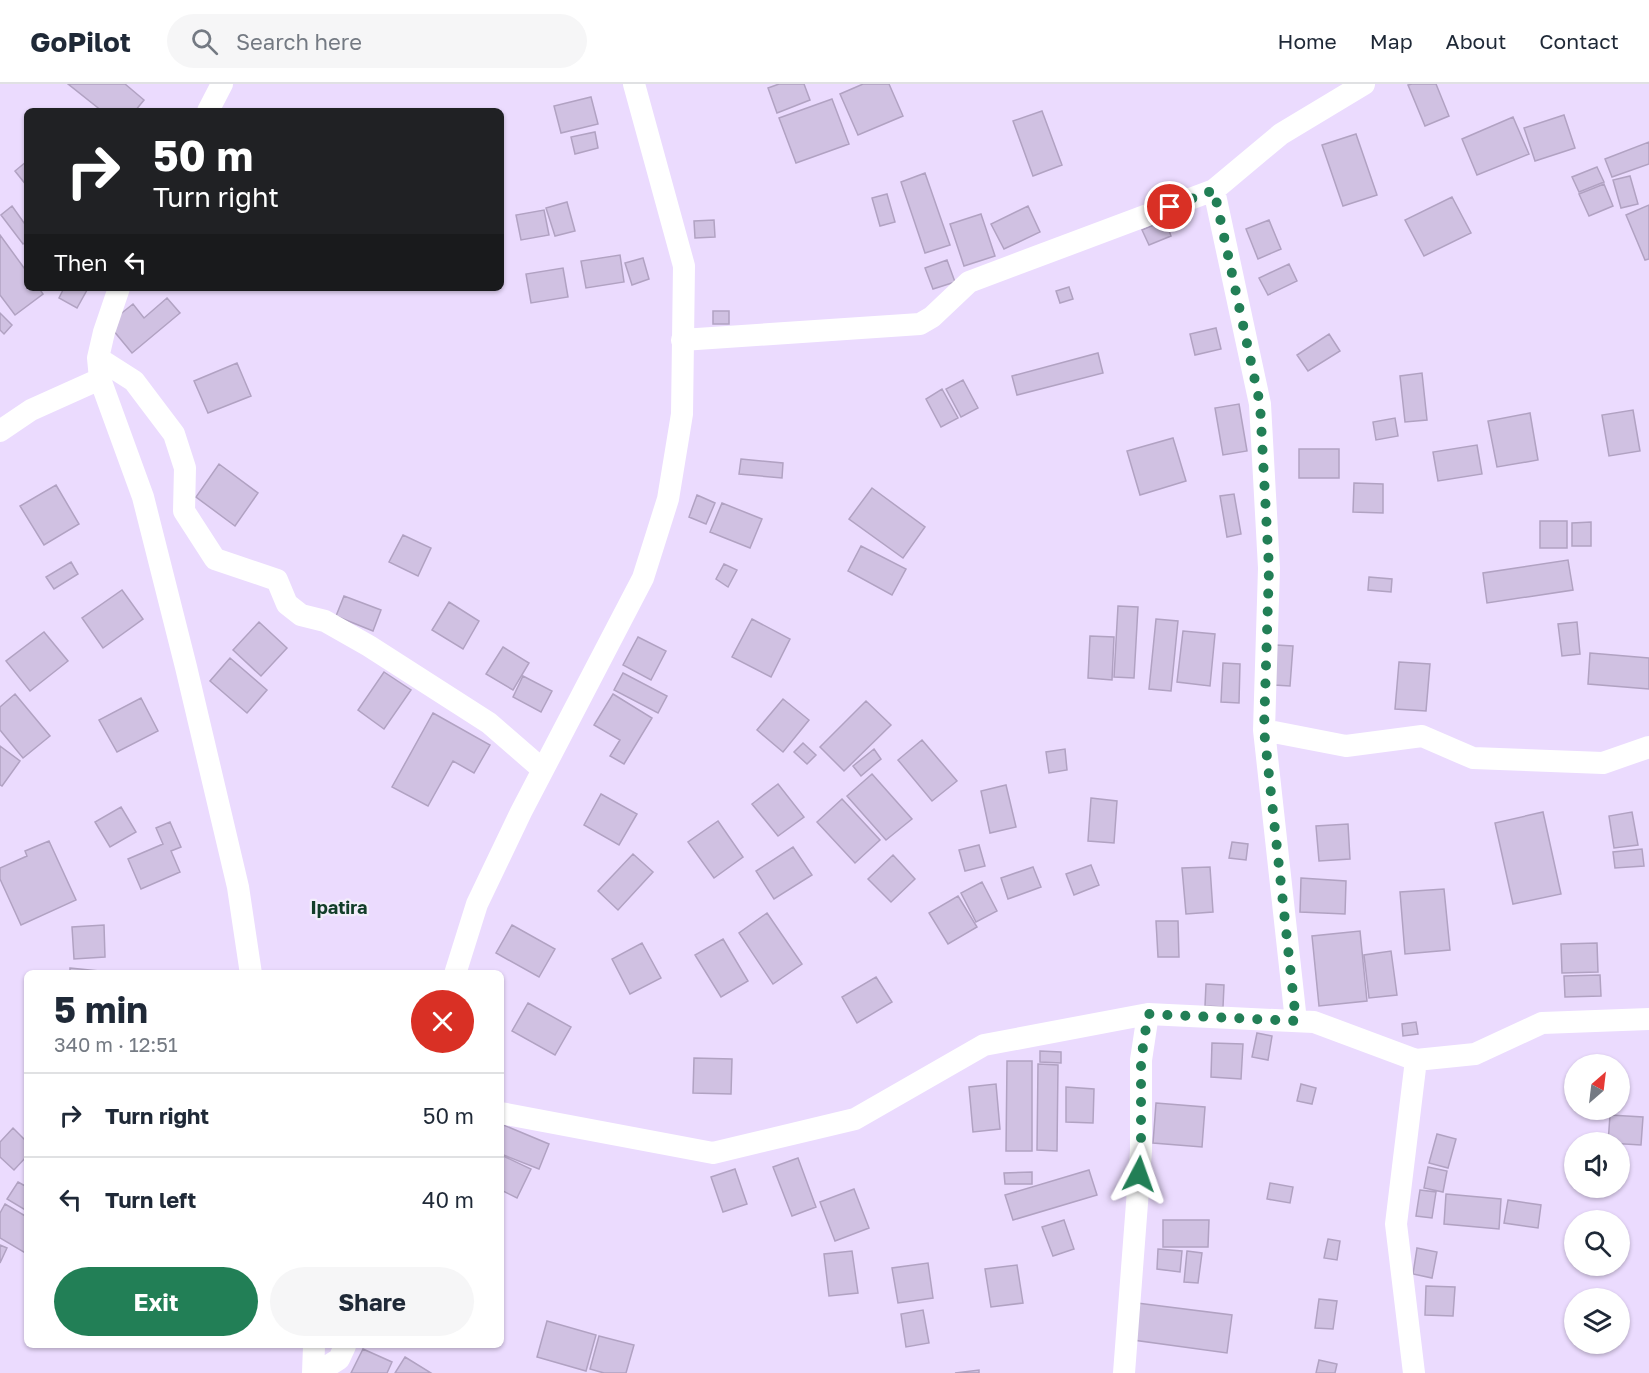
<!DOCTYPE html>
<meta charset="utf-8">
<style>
body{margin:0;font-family:"Golos Text",sans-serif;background:#f6f6f7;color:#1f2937;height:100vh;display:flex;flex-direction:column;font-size:22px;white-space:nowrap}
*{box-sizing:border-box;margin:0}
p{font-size:20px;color:#747a83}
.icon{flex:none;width:33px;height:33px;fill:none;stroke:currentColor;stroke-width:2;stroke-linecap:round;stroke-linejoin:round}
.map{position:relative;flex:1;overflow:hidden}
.details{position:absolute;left:24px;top:886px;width:480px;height:378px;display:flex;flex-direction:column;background:#fff;border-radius:9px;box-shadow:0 2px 4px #0004}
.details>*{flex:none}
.banner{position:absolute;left:24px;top:24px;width:480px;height:183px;border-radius:9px;box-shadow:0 2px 4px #0004;background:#202124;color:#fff;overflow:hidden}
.needle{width:39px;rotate:28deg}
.controls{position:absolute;left:1564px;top:970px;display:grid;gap:12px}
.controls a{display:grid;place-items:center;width:66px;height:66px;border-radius:50%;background:#fff;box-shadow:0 2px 4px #0004;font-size:30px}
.pin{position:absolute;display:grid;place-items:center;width:51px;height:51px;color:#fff;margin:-26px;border:3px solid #fff;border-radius:50%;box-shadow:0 2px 6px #0007}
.me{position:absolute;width:66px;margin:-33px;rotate:4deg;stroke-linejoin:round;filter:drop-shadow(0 0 4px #0008)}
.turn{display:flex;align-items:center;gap:21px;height:126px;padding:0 30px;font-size:27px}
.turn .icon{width:78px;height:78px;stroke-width:2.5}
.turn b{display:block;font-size:42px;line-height:51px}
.then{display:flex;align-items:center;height:57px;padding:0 30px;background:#0003;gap:12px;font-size:22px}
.round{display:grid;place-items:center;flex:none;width:63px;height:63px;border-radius:32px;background:#f6f6f7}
.headline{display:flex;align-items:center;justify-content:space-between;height:102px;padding:0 30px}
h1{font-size:36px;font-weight:700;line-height:45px}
.cta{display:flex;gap:12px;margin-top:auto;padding:12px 30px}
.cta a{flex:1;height:69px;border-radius:36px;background:#227f56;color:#fff;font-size:24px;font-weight:700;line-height:69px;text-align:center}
.cta a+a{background:#f6f6f7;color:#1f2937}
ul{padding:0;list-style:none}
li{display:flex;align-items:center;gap:18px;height:84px;padding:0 30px;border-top:2px solid #e0e1e3}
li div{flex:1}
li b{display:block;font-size:22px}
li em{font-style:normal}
header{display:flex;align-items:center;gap:36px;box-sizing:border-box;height:84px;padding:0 30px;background:#fff;border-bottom:2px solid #e0e1e3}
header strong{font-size:28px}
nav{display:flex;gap:33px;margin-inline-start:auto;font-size:21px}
.search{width:420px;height:54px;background:#f6f6f7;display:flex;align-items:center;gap:15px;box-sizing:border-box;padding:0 21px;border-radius:33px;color:#747a83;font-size:22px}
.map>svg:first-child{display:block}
</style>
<header>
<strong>GoPilot</strong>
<div class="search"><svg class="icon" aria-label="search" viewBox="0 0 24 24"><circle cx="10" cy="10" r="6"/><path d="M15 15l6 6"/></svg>Search here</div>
<nav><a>Home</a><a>Map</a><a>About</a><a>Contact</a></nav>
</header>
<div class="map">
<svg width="1649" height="1289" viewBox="0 0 1649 1289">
<rect width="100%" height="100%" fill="#ebdbfe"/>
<path fill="#d0c1e2" stroke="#b1a2c2" stroke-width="1.5" d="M68,0h57l19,16 -9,11h-33z
M779,0h25l6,16 -33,13 -9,-25z
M863,0h26l14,32 -45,19 -18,-41z
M1412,0h24l13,32 -24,10 -17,-41z
M591,13l7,27 -37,9 -7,-27z
M832,15l17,45 -53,19 -17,-45z
M1042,27l20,54 -29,11 -20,-55z
M1564,31l11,33 -40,13 -11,-33z
M1513,33l16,37 -52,21 -15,-36z
M595,48l3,16 -23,6 -4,-17z
M1356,50l21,61 -34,11 -21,-61z
M1649,58v22l-37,13 -7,-18z
M27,77v25l-12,-15z
M1597,83l7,15 -25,10 -7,-15z
M925,89l25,72 -25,8 -24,-71z
M1630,92l8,28 -17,4 -8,-28z
M1604,100l9,22 -24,10 -10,-22z
M887,110l8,28 -15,4 -8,-28z
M1452,113l19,36 -47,23 -19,-36z
M567,118l8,29 -20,5 -9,-28z
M1649,121v54l-4,1 -19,-45z
M12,122l15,21v14l-4,3 -22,-29z
M1028,122l12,26 -36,17 -13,-25z
M544,126l5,25 -28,5 -5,-25z
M981,130l14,42 -31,10 -14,-42z
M714,136l1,17 -20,1 -1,-17z
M1165,136l6,16 -22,9 -7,-15z
M1269,136l12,29 -23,10 -12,-30z
M0,151l27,37v16h12l4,6 -28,21 -15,-20z
M620,171l4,27 -38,6 -5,-27z
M643,174l6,21 -17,6 -7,-22z
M947,176l8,22 -22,7 -8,-21z
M1289,180l8,17 -29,14 -9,-17z
M563,184l5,29 -37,6 -5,-29z
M1069,203l4,12 -13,4 -4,-12z
M64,204h19l4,2 -10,18 -18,-10z
M167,214l13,15 -48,40 -24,-29 25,-20 11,14z
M713,227h16v13h-16z
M0,229l12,12 -8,9 -4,-4z
M1216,244l5,21 -26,6 -5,-21z
M1329,250l11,17 -32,20 -11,-16z
M1098,269l5,20 -86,22 -5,-19z
M237,279l14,33 -43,17 -14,-32z
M1422,289l5,47 -22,2 -5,-46z
M963,296l15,28 -17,9 -15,-28z
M942,305l16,29 -17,9 -15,-28z
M1239,320l8,47 -24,4 -8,-47z
M1633,326l7,41 -31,5 -7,-41z
M1530,329l8,47 -41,7 -9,-46z
M1395,334l3,18 -22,4 -3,-18z
M1173,354l13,43 -46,14 -13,-44z
M1477,361l5,29 -44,7 -5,-29z
M1299,365h40v29h-40z
M741,375l42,4 -1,15 -43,-4z
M219,380l39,29 -23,33 -39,-29z
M1354,399l29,1v29l-30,-1z
M56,401l23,39 -35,21 -24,-39z
M872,404l53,39 -22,31 -54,-39z
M1234,410l7,40 -14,3 -7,-41z
M697,411l18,8 -9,21 -17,-7z
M722,419l40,16 -12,29 -40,-16z
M1540,437h27v27h-27z
M1591,438v24h-19v-23z
M403,451l28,13 -13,28 -29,-14z
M861,462l45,23 -14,26 -44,-24z
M1568,476l5,30 -86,13 -4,-30z
M71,478l7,12 -24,15 -8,-12z
M724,480l13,6 -9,17 -12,-8z
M1369,493l23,2 -1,13 -23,-2z
M122,506l21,29 -40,29 -21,-30z
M344,512l37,14 -8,21 -37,-15z
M449,518l30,19 -16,28 -31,-19z
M1118,522l20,1 -4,71 -20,-1z
M752,535l38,20 -19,38 -39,-20z
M1156,535l22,2 -7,70 -22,-2z
M259,538l28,26 -26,28 -28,-26z
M1577,538l3,32 -18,2 -4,-32z
M1183,547l32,3 -5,52 -33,-4z
M44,548l24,29 -38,30 -24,-30z
M1090,552l24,1 -2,43 -24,-2z
M638,553l28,14 -15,29 -28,-15z
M1276,561l17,1 -3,40 -16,-1z
M503,563l26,16 -16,27 -27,-16z
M1590,569l59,5v31l-61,-5z
M230,574l37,32 -20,23 -37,-32z
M1399,578l31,2 -4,47 -31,-2z
M1223,579l17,1 -1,39 -18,-1z
M384,588l27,18 -27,39 -26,-19z
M623,589l44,23 -9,17 -44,-23z
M523,592l29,15 -11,21 -28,-15z
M15,610l35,42 -27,22 -23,-28v-23z
M613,610l39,24 -28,46 -14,-8 10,-16 -26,-15z
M141,614l17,33 -41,21 -18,-32z
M783,615l26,21 -26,32 -26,-22z
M866,617l25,24 -47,46 -24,-24z
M433,629l57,32 -16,28 -21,-12 -25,45 -36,-19z
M922,656l35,41 -25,20 -34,-41z
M803,659l13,12 -9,9 -13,-12z
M0,662l20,15 -18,25 -2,-1z
M874,665l7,10 -20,17 -8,-10z
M1065,665l2,21 -18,3 -3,-21z
M872,690l40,45 -26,21 -39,-44z
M778,700l26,33 -26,19 -26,-32z
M1006,701l10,42 -26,6 -9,-42z
M601,710l36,20 -18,31 -35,-20z
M1091,714l26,3 -3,42 -26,-2z
M842,715l38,41 -25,23 -38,-41z
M121,723l15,25 -26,15 -15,-25z
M1543,728l18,82 -48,10 -18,-81z
M1632,728l6,33 -24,3 -5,-32z
M718,737l25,36 -29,21 -26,-36z
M170,738l11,25 -10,4 9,21 -39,17 -13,-30 35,-15 -7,-16z
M1348,740l2,35 -31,2 -3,-35z
M49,757l27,59 -55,25 -21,-46v-11l27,-12 -2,-5z
M1232,758l16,2 -2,16 -17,-2z
M979,761l6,21 -20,5 -6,-21z
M793,763l19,28 -38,24 -18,-28z
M1642,765l2,17 -29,2 -2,-16z
M633,770l20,18 -35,38 -20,-19z
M893,771l22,24 -24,23 -23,-23z
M1091,781l8,20 -25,10 -8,-21z
M1033,783l8,20 -33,12 -7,-21z
M1210,783l3,45 -27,2 -4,-46z
M1301,794l45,3 -1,33 -45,-2z
M982,798l15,29 -21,11 -15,-29z
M1444,805l6,61 -45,4 -5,-62z
M958,812l19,31 -29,17 -19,-31z
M767,829l35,51 -29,20 -34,-51z
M1156,837h22l1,36h-21z
M104,841l1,32 -31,2 -2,-32z
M512,841l43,24 -16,28 -43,-24z
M1360,847l7,70 -48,5 -7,-70z
M723,855l25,42 -27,16 -26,-42z
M642,859l19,35 -31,16 -18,-35z
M1597,859l1,29 -36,1 -1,-29z
M1391,867l6,44 -28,3 -5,-43z
M70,884l29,3v3h-29z
M1600,891l1,21 -36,1 -1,-21z
M876,893l16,25 -35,21 -15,-26z
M1206,900l18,1 -1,22 -18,-1z
M528,919l43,24 -16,28 -43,-24z
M1416,938l2,12 -15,2 -1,-12z
M1257,949l15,3 -4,24 -16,-3z
M1212,959l31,1 -2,35 -30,-2z
M1040,967l21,1v11l-21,-1z
M694,974l38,1 -1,35 -38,-1z
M1007,977h25v90h-26z
M1038,980l20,1 -1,86 -20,-1z
M996,1000l4,45 -27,3 -4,-45z
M1301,1000l15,4 -4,16 -15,-3z
M1066,1003l28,2 -1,34 -27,-1z
M1156,1019l49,4 -3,40 -49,-4z
M1610,1031l33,2 -2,28 -33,-2z
M501,1040l48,20 -10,25 -38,-15z
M13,1044l14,14v14l-13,14 -14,-13v-15z
M1437,1050l19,5 -8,29 -19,-5z
M501,1071l30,14 -14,29 -16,-8z
M798,1074l18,49 -24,9 -19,-49z
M1428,1083l19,4 -4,21 -19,-4z
M735,1085l12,35 -24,8 -12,-35z
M1089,1086l8,25 -84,25 -8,-25z
M1032,1088v12h-27l-1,-11z
M18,1098l9,5v24l-20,-12z
M1270,1099l23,4 -3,16 -23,-4z
M854,1105l15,39 -34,13 -15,-39z
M1420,1106l16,2 -4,26 -16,-2z
M1446,1110l55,5 -2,30 -55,-5z
M1508,1116l33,5 -3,23 -34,-5z
M5,1120l22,13v37l-27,-16v-25z
M1064,1136l10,29 -21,7 -11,-29z
M1163,1136h46l-1,27h-45z
M1328,1155l12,2 -3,19 -13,-2z
M0,1161l7,3 -7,15z
M1417,1164l20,4 -5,26 -19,-4z
M1158,1165l24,2 -2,21 -23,-3z
M852,1167l6,42 -29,3 -5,-42z
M1187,1167l15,2 -4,30 -14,-1z
M928,1179l5,35 -35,5 -6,-35z
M1017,1181l6,38 -32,4 -6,-38z
M1426,1202l29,1 -2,29 -28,-1z
M1319,1215l18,2 -4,28 -18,-1z
M1137,1219l95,12 -5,38 -94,-13z
M923,1226l6,33 -23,4 -5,-33z
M547,1237l49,14 -10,36 -49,-14z
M599,1252l35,9 -8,28h-22l-14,-4z
M363,1265l29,13 -5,11h-36z
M405,1273l26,16h-36z
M1319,1276l18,4 -2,9h-19z
M979,1286v3h-24z"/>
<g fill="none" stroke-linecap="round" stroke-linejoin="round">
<path stroke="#fff" stroke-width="22" d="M208,27l14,-27
M1214,106l46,214 9,164 -5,162 32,291
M119,204l-15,44 -6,26 2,21 43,118 43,170 52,220 13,87
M682,256l238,-16 12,-7 37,-35 245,-92 67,-56 83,-50
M98,274l36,23 40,53 11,34 -1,43 31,48 62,21 10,24 14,11 24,6 44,25 120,77 53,46
M0,347l31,-21 69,-31
M1264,646l82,16 76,-10 51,22 130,5 46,-16
M455,890l22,-70 44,-92 122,-234 25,-79 14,-85 2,-148 -50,-182
M501,1029l212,40 142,-34 129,-74 164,-31 166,8 102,38 59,-6 67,-31 107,-4
M313,1289l1,-27
M317,1289l22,-14 6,-13
M1124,1289l17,-222v-91l7,-46
M1414,1289l-18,-149 20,-164"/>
</g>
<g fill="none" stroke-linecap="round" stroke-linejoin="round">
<path stroke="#227f56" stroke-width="10" stroke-dasharray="0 18" d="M1139,1090l2,-24v-90l7,-46 148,7 -32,-291 5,-162 -9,-164 -46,-214 -44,17"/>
</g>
<g text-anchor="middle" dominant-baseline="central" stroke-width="4.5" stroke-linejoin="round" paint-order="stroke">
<g font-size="18" font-weight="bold" fill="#133e2a" stroke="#f3edfb">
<text x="339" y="823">Ipatira</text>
</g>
</g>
</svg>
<div class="controls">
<a><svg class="needle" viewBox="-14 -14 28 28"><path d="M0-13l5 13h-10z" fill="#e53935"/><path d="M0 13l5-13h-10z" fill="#747a83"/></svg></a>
<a><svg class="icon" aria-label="sound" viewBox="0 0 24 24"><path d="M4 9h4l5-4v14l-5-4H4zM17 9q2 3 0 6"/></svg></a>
<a><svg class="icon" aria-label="search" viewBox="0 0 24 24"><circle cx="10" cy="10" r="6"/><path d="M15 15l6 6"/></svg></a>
<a><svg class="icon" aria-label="layers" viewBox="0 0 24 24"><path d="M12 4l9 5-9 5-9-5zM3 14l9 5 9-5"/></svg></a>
</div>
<div class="pin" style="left:1170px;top:123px;background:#d93025"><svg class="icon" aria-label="arrive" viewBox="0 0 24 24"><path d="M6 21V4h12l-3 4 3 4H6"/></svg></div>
<svg class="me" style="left:1139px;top:1090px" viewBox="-20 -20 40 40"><path d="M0-17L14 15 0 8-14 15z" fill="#227f56" stroke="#fff" stroke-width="4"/></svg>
<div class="banner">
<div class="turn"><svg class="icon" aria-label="right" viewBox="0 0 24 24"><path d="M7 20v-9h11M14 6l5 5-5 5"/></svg><div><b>50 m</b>Turn right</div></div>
<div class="then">Then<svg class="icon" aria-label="left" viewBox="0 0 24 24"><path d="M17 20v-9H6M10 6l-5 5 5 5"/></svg></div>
</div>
<section class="details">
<div class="headline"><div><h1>5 min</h1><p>340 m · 12:51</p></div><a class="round" style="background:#d93025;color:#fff"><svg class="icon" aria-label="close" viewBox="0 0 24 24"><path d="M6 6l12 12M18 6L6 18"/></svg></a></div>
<ul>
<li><svg class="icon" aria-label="right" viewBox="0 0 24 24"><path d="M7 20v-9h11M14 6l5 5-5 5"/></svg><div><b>Turn right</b></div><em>50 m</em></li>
<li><svg class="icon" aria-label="left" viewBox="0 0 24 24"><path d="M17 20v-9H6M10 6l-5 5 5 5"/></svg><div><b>Turn left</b></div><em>40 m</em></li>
</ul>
<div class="cta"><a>Exit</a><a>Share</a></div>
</section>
</div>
